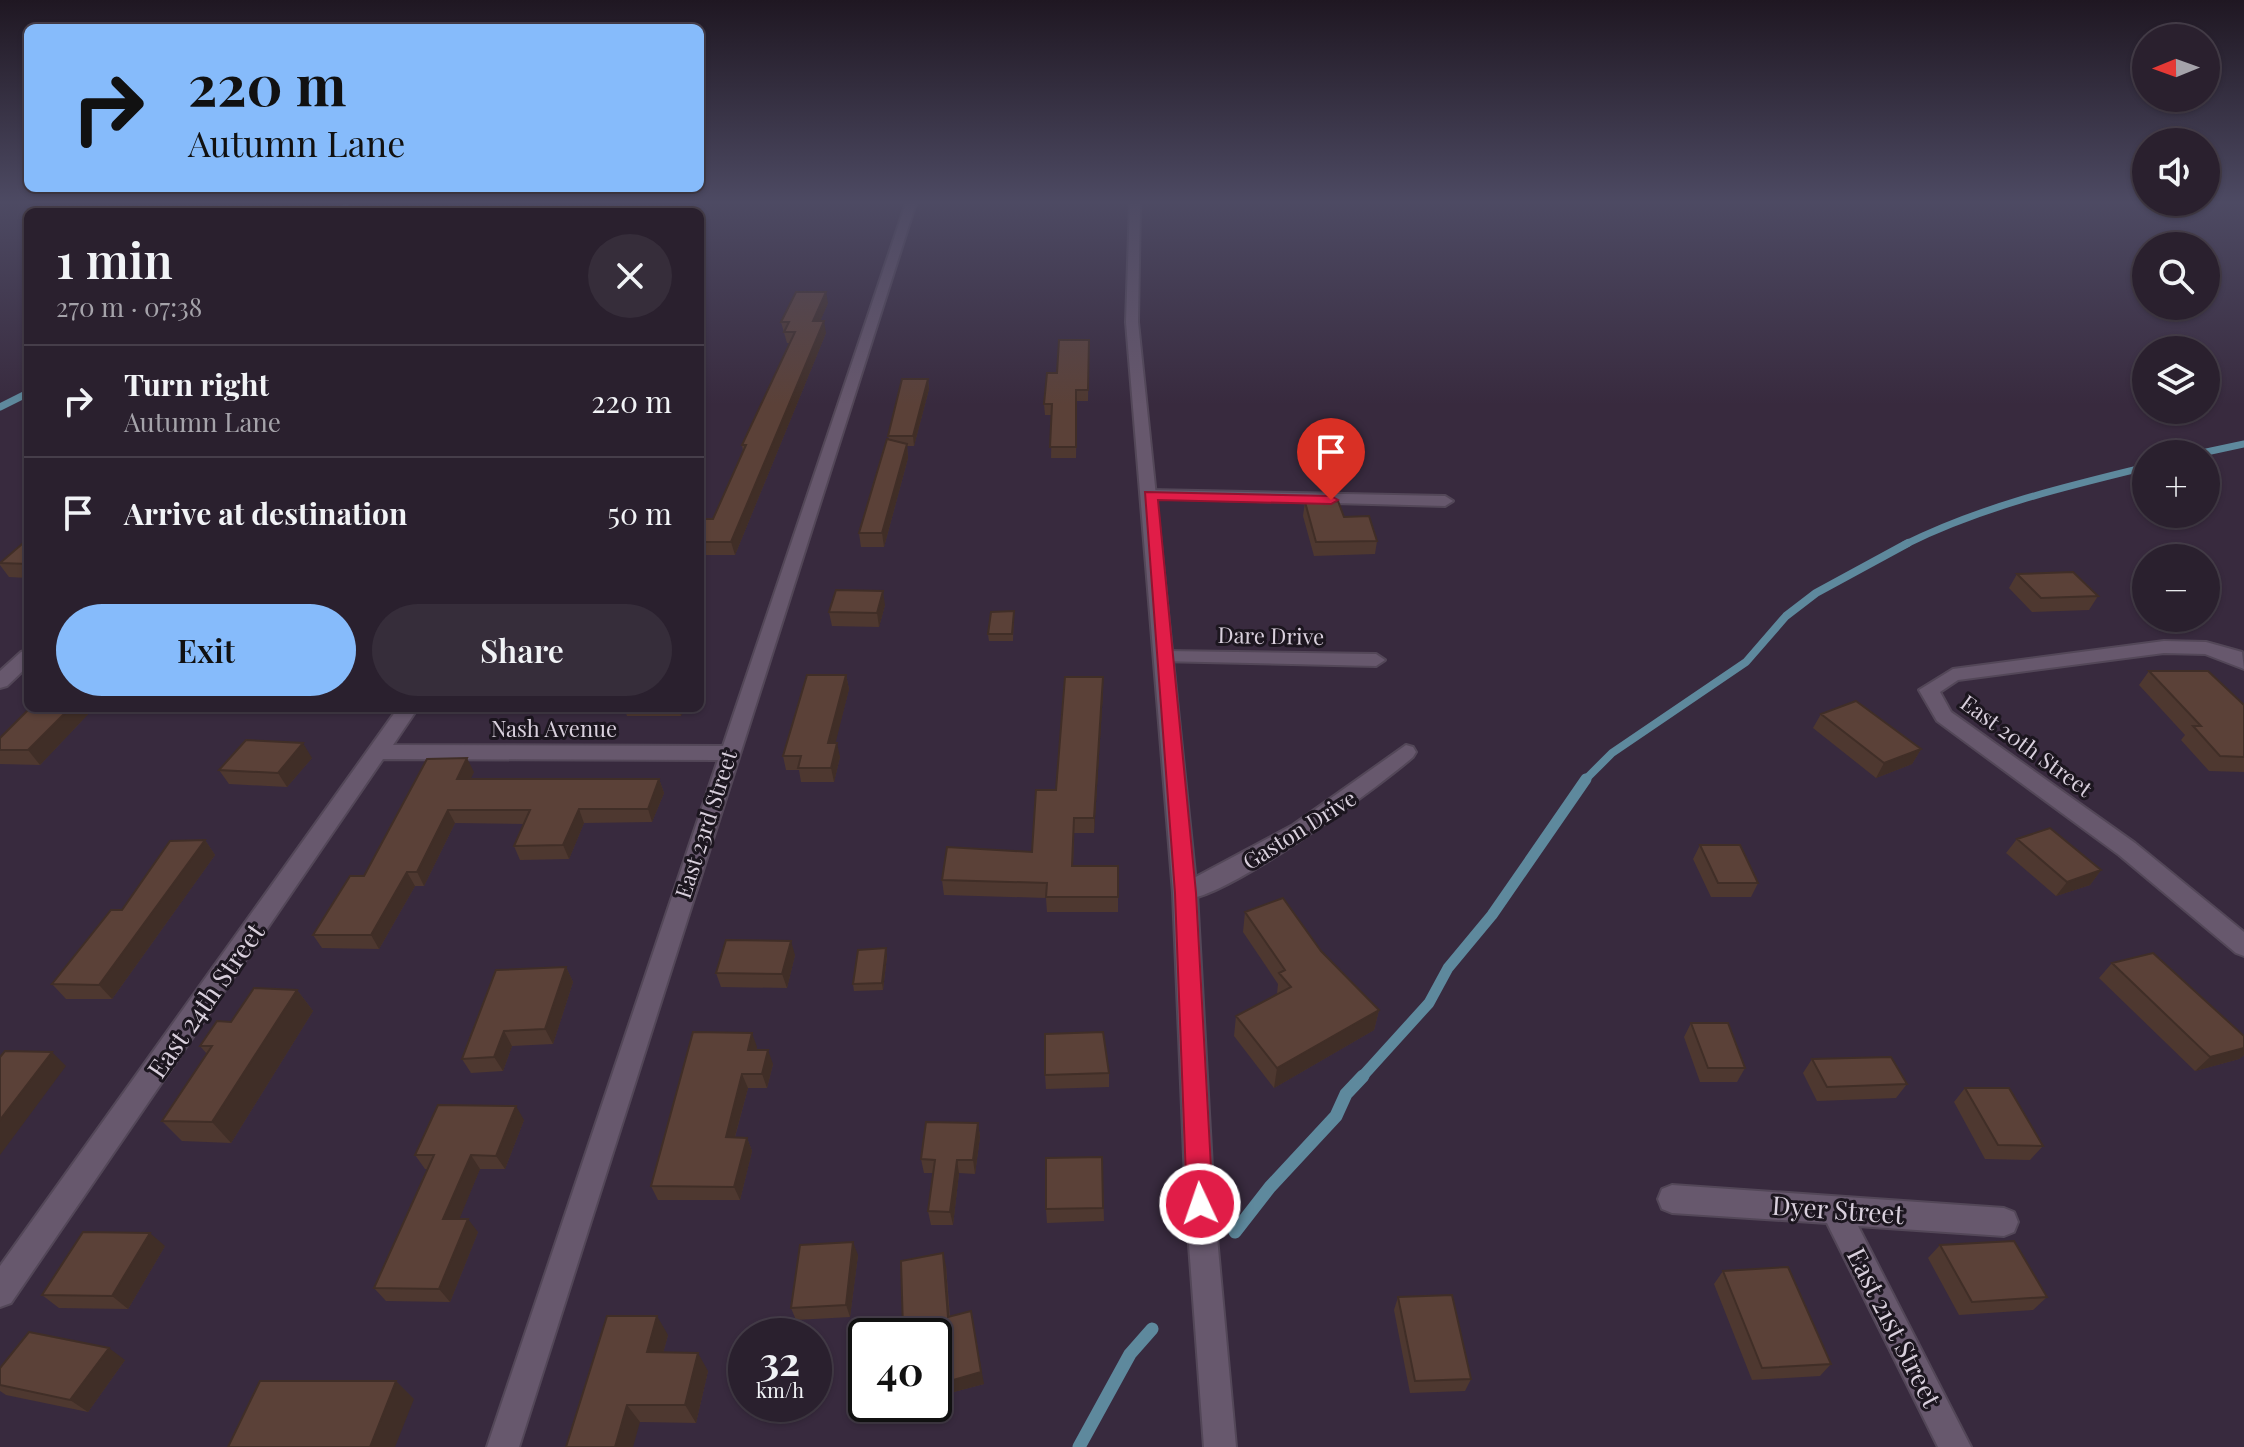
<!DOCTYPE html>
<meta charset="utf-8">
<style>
body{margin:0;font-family:"Playfair Display",serif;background:#362d3a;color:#f1f3f6;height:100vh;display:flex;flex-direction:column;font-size:30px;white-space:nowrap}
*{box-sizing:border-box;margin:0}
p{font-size:26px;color:#a5a3aa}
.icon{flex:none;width:44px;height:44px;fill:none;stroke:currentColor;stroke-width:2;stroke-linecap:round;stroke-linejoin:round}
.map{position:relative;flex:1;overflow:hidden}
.sheet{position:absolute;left:24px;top:208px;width:680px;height:504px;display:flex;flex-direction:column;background:#2a202e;border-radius:12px;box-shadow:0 2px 6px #0004,0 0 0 2px #463e4a}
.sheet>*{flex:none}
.guide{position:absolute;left:24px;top:24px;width:680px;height:168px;border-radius:12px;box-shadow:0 2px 6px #0004,0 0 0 2px #463e4a;background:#86bbfb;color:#111;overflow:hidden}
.needle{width:52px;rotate:269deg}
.fabs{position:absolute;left:2132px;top:24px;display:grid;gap:16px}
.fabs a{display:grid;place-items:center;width:88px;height:88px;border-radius:50%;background:#2a202e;box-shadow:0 2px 6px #0004,0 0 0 2px #463e4a;font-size:40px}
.speed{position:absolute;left:728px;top:1318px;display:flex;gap:16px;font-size:40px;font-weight:700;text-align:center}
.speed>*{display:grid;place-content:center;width:104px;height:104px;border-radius:50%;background:#2a202e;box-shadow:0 2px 6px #0004,0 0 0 2px #463e4a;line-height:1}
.speed small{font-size:20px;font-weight:400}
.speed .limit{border:4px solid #111;border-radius:12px;background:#fff;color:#111}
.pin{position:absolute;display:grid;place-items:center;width:68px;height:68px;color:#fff;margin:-82px -34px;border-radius:50% 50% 50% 0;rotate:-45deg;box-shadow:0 0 8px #0007}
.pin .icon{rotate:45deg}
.me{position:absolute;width:88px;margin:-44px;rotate:357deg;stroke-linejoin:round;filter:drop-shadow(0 0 6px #0008)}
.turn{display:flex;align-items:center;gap:28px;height:168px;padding:0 32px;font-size:36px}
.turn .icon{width:104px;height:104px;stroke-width:2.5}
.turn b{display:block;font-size:56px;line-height:68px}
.round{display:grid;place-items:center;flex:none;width:84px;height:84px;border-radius:42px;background:#362d3a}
.overview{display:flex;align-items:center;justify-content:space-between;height:136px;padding:0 32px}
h1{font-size:48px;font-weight:600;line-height:60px}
.primary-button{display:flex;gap:16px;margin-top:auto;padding:16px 32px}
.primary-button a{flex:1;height:92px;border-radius:48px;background:#86bbfb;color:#111;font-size:32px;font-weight:600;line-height:92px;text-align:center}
.primary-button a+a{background:#362d3a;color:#f1f3f6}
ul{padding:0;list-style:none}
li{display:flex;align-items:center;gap:24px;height:112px;padding:0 32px;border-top:2px solid #463e4a}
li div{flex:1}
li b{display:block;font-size:30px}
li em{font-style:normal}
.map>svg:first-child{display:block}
</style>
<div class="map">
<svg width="2244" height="1447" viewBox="0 0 2244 1447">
<rect width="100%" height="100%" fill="#382a3e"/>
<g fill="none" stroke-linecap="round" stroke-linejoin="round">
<path stroke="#5e899d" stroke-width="5" d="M340,212l7,-9"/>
<path stroke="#5e899d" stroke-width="7" d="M0,407l28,-14
M2197,454l47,-10
M1904,545c76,-38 160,-58 242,-78"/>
<path stroke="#5e899d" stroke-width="8" d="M1584,781l28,-28 134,-91 40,-46 30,-23 92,-50"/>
<path stroke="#5e899d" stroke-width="11" d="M1361,1078l68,-75 19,-35 44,-53 94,-136"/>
<path stroke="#5e899d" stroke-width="13" d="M1235,1232l35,-45 66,-71 10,-22 17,-18
M1079,1447l51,-93 22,-25"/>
<defs>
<path id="minor" d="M906,203h10l-397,1244h-32l231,-687 -335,-1 -372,544 -11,4v-41l398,-558h20l-25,37 330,1z
M1150,490l295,6 8,5 -8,5 -301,-8v-6z
M2164,641l42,1 36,10 2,17 -39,-15 -41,-1 -206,27 -18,12 11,20 184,131 109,89v24l-8,-3 -117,-98 -182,-134 -18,-31 34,-21z
M28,650v16l-21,20 -7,2v-17l21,-19z
M1165,651l211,3 9,6 -9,6 -218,-5 -2,-4z
M1406,745l7,2 3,5 -3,5c-32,28 -201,154 -236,142l-4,-6 4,-6 116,-62z
M1672,1185l332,23 10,4 4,10 -4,10 -10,4 -146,-10 113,221h-33l-111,-224 -155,-10 -10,-4 -4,-10 4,-10z"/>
<path id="tertiary" d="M1130,203h10l-2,119 59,571 17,311 22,243h-32l-18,-243 -13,-311 -47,-571z"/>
</defs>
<use href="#minor" stroke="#534758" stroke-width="4"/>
<use href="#tertiary" stroke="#534758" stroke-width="4"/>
<use href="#minor" fill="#67586d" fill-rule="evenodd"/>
<use href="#tertiary" fill="#67586d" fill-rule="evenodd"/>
</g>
<path fill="#4e3830" d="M828,303l-8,18 6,12 -91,222h-35v-36h13l30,-68 -1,-6 48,-102h-3l-6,-21z
M1089,340l-1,61h-11l-1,57h-25l1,-43h-7l-1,-11 13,-31z
M928,379l1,10 -15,57h-7l1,12 -24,89h-23l-2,-14 30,-94 -1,-3z
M1305,502l39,15 33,24 -2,13 -61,2 -11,-40z
M28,539v39l-19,-1 -9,-12v-2z
M2017,574l81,22 -9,14 -57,2 -23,-24z
M885,605l-6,22 -47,-1 -3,-14z
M1014,611l-1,30h-24l-1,-7z
M2149,671l95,34v67l-35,-1 -28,-31 4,-5 -46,-50z
M846,675l3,14 -14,54 5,14 -6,25h-33l-2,-12h-13l-3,-14z
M1103,692l-9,141h-20l-1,33h45v46h-71l-1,-14 -102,-3 -2,-15 90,-28 24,-62z
M30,708h62l1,1 -53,56 -40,-1v-26z
M624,708h60l-3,8h-54z
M1821,714l100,35 -9,15 -36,14 -63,-50z
M312,758l-25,29 -58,-3 -10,-14z
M474,772l-4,7h189l5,14 -12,29 -68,1 -15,36 -49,1 -6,-14 10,-22 -69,-1 -31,63h-9l-36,63 -57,-1 -9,-13 51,-59z
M2017,839l84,31 -11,15 -34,11 -50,-43z
M205,840l10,15 -103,144h-46l-14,-15 70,-74z
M1700,845l58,38 -7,14h-40l-18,-38z
M1245,912l76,39 58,59 -5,20 -100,58 -40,-52 2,-20 41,-22 1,-10 -35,-52z
M795,955l-8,33 -66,-1 -5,-14z
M887,956l-4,34 -29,1 -1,-7z
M2112,963l132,73v19l-5,4 -44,12 -96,-93z
M566,967l7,15 -20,62 -41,2 -9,25 -32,2 -9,-14z
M297,990l16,21 -82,132 -49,-2 -20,-20 45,-67 -7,-8 31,-24z
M1691,1023l54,45 -8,14h-37l-16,-45z
M757,1047l-1,3 17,14 -6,24h-19l-13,49 12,1 5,13 -12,49h-82l-7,-14z
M1812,1059l95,25 -11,14 -79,3 -14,-28z
M1109,1073v14l-63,2 -1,-14z
M1965,1088l78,58 -13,14 -45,-1 -31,-57z
M524,1120l-19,49h-25l-21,50 19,13 -28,70 -64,-1 -12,-13 53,-119h-2l-10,-14z
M978,1123l2,14 -5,37 -16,-1 -6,52h-22l-3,-14 6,-38h-10l-3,-14z
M1102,1157l2,64 -57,2 -1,-14z
M1940,1245l107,52 -14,13 -74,5 -31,-57z
M165,1246l-37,63 -69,-1 -17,-13z
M858,1255l-8,62 -54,3 -5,-12z
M946,1266l4,51 34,67 -38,10 -6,-27 -6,1v-32l-31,-7z
M1723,1271l108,93 -11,12 -68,4 -38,-96z
M1398,1297l73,82 -6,12 -55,2 -16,-83z
M668,1335l-5,18 45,18 -12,52 -56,-1 -74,25z
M125,1360l-37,52 -82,-17 -6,-4v-23z"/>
<path fill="#402e27" d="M826,292l2,11 -13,30 -2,-12z
M824,321l2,12 -91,222 -4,-13z
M928,379l1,10 -15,57 -1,-10z
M907,444l1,14 -24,89 -2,-14z
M883,591l2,14 -6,22 -2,-14z
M846,675l3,14 -17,68 -4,-14z
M1103,677v15l-9,141v-15z
M70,708h22l1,1 -53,56 -12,-15z
M679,708h5l-3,8z
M303,743l9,15 -25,29 -9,-14z
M837,743l3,14 -6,25 -3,-14z
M1921,749l-9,15 -36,14 8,-15z
M467,758l7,14 -10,21 -7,-14z
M659,779l5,14 -12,29 -4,-13z
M579,809l5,14 -15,36 -6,-14z
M448,810l7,13 -31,63 -7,-14z
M205,840l10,15 -103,144 -13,-14z
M2101,870l-11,15 -34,11 11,-14z
M407,872l8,14 -36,63 -8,-14z
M791,941l4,14 -8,33 -5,-14z
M886,948l1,8 -4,34 -1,-7z
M566,967l7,15 -20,62 -8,-15z
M297,990l16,21 -82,132 -19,-21z
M1379,1010l-5,20 -100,58 3,-20z
M504,1031l8,15 -9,25 -9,-14z
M752,1033l5,14 -4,17 -5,-14z
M2244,1048v7l-5,4 -44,12 15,-14z
M768,1050l5,14 -6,24 -5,-14z
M52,1052l14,14 -66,89v-35z
M742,1074l6,14 -17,63 -5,-14z
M516,1106l8,14 -19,49 -9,-13z
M978,1123l2,14 -5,37 -2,-14z
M747,1138l5,13 -12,49 -6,-13z
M471,1155l9,14 -26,63 -11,-13z
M957,1160l2,13 -6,52 -3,-13z
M468,1219l10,13 -28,70 -11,-13z
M150,1233l15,13 -37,63 -16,-13z
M853,1242l5,13 -8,62 -4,-12z
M943,1253l3,13 4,64 -2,-13z
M971,1311l13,73 -38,10 -3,-11z
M657,1316l11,19 -10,36 -11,-19z
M109,1348l16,12 -37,52 -18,-12z
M698,1353l10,18 -12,52 -11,-18z
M396,1381l18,18 -19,48h-25z
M627,1405l13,17 -7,25h-18z"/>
<path fill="#5b4138" stroke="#402e27" stroke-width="2" d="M796,292h30l-13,29h11l-93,221h-31v-23h13l33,-74h-4l53,-113h-11l5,-10h-8z
M1059,340h30l-1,50h-12v57h-26l2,-43h-8l3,-31h10z
M902,379h26l-15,57h-25z
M887,439l20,5 -25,89h-23z
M1338,501l6,16 25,-1 8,25 -61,1 -11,-40z
M28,539v25l-28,-1z
M2073,572l25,24 -57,2 -24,-24z
M836,590l47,1 -6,22 -48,-1z
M1014,611l-2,23h-24l3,-22z
M2149,671h59l36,34v52l-24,-1 -27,-30h8z
M807,675h39l-18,68h9l-6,25h-33l3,-12h-18z
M1065,677h38l-9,141h-20l-2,48h46v31h-72l1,-14 -105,-3 5,-33 85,5 4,-62h20z
M1856,701l65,48 -37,14 -63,-49z
M30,708h40l-42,42h-28v-12z
M246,740l57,3 -25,30 -59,-3z
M467,758l-10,21h202l-11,30h-69l-16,36 -49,1 16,-36h-82l-31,62h-10l-36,63h-58l37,-59h14l63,-117z
M2050,828l51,42 -34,12 -50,-43z
M205,840l-106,145 -47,-1 59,-74h11l48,-69z
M1700,845h40l18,38h-40z
M1283,898l38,53 58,59 -102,58 -41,-52 55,-29 -12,-14 6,-3 -40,-58z
M726,940l65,1 -9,33 -66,-1z
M886,948l-4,35 -29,1 5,-34z
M2153,953l91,83v12l-34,9 -98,-94z
M566,967l-21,62 -41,2 -10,26 -32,2 34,-89z
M254,988l43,2 -85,132 -50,-1 50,-75h-12l17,-25 14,1z
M1691,1023h37l17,45h-37z
M693,1032l59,1 -4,17h20l-6,24h-20l-16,63 21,1 -13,49 -83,-1z
M1103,1032l6,41 -64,2v-41z
M5,1051l47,1 -52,68v-63z
M1891,1057l16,27 -80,3 -15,-28z
M1965,1088h44l34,58 -45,-1z
M438,1105l78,1 -20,50 -25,-1 -28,64h25l-29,70 -65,-1 60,-133h-19z
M926,1122l52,1 -5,37h-16l-7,52 -22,-1 7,-51 -14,-1z
M1102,1157l1,51 -57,1v-51z
M83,1232l67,1 -38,63 -70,-1z
M2014,1241l33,56 -75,5 -32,-57z
M853,1242l-7,63 -55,3 9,-63z
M943,1253l5,64 23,-6 10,61 -38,11 -4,-29 -5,1v-19h-51v-3l20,-4 -2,-68z
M1788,1267l43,97 -69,4 -39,-97z
M1452,1295l19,84 -56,2 -17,-84z
M607,1316h50l-10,36 51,1 -13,52h-58l-12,42h-49z
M29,1332l80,16 -39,52 -70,-15v-17z
M260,1381h136l-26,66h-142z"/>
<linearGradient id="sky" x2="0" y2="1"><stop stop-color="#1f1722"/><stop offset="0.5" stop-color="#4d4a63"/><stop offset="1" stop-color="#4d4a63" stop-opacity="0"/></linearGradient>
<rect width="2244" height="405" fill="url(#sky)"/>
<path fill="#e11d48" stroke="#92132f" stroke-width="2" d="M1145,492l186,4 7,4 -7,4 -173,-4 38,393 17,311 -4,9 -9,4 -9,-4 -4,-9 -12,-311z"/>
<g text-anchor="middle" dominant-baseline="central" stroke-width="6" stroke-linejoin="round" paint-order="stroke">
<g font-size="22" fill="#d9d0dd" stroke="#1c161f">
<text transform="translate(1271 635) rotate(1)">Dare Drive</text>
<text x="554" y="728">Nash Avenue</text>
<text transform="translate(2027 745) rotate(36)">East 20th Street</text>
<text transform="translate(705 824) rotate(-72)">East 23rd Street</text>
<text transform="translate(1299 829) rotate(-32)">Gaston Drive</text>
</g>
<g font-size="26" fill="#d9d0dd" stroke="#1c161f">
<text transform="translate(205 1000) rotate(-55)">East 24th Street</text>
<text transform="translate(1838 1209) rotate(4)">Dyer Street</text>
<text transform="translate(1895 1327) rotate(63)">East 21st Street</text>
</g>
</g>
</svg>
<div class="fabs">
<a><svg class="needle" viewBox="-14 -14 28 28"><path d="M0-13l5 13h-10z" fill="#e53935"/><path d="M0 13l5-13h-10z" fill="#a5a3aa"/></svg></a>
<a><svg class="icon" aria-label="sound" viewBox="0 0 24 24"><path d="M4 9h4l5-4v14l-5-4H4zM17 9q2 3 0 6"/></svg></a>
<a><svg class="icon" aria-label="search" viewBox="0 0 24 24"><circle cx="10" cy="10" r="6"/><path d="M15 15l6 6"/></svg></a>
<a><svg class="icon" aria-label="layers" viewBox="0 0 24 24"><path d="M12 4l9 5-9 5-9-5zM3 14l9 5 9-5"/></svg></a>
<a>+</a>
<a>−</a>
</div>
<div class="speed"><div>32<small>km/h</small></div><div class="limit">40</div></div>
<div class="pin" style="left:1331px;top:500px;background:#d93025"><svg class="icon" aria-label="arrive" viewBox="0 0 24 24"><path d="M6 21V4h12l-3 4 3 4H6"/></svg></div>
<svg class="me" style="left:1200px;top:1204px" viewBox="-20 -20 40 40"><circle r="17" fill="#e11d48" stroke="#fff" stroke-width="3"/><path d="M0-11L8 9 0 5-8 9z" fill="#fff"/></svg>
<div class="guide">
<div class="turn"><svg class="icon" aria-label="right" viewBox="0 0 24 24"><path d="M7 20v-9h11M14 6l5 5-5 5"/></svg><div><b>220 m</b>Autumn Lane</div></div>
</div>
<section class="sheet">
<div class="overview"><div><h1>1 min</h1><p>270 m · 07:38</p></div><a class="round"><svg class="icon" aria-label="close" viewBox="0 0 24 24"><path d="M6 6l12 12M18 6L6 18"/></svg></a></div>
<ul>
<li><svg class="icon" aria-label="right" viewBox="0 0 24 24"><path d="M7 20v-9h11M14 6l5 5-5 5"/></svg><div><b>Turn right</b><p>Autumn Lane</p></div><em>220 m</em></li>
<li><svg class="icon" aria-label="arrive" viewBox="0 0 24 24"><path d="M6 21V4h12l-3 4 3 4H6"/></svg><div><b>Arrive at destination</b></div><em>50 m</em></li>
</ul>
<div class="primary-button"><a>Exit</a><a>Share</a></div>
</section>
</div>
